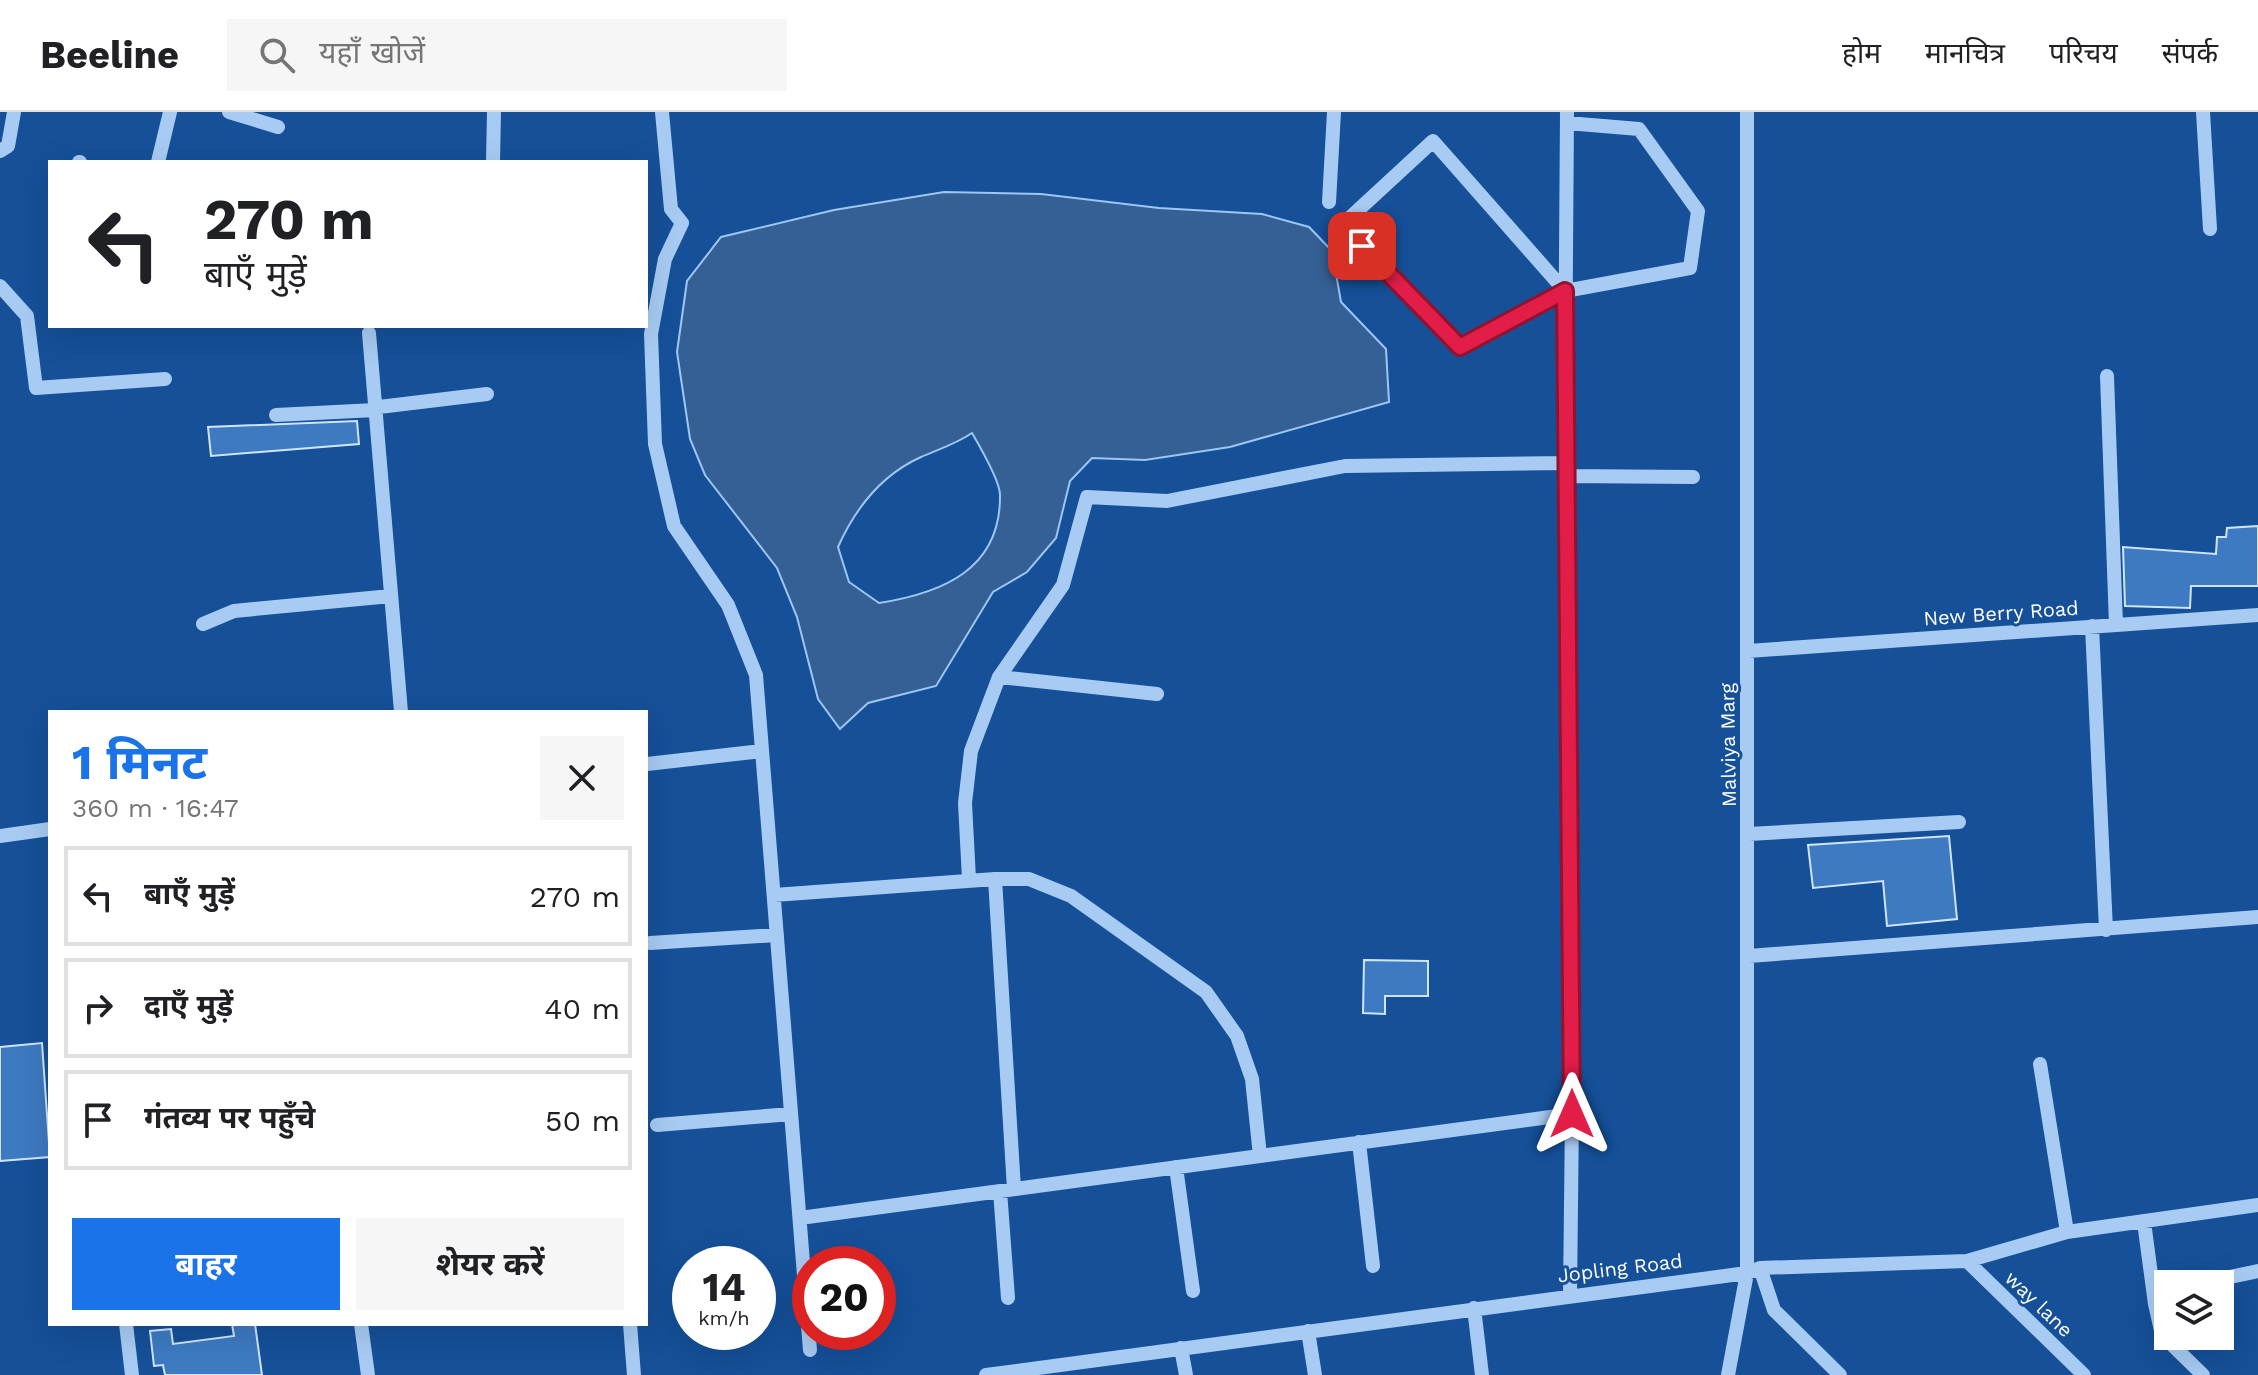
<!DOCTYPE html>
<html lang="hi">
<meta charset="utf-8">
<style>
body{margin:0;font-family:"Work Sans","Noto Sans Devanagari",sans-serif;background:#f6f6f6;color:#202124;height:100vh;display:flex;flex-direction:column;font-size:30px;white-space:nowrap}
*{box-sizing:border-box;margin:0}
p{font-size:26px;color:#757577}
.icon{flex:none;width:44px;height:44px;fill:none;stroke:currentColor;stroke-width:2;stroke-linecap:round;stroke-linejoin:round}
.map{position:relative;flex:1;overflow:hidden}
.sheet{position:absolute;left:48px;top:598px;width:600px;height:616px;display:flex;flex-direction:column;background:#fff;border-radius:0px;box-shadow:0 8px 32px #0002}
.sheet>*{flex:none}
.banner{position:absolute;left:48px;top:48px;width:600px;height:168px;border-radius:0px;box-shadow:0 8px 32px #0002;background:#fff;color:#202124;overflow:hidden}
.controls{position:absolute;left:2154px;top:1158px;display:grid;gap:16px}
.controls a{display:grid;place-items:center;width:80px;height:80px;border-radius:0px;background:#fff;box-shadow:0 8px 32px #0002;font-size:40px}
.speed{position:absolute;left:672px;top:1134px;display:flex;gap:16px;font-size:40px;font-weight:700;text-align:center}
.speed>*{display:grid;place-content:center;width:104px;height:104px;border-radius:50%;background:#fff;box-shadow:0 8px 32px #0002;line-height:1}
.speed small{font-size:20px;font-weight:400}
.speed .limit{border:12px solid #d22;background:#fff;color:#111}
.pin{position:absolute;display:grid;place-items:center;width:68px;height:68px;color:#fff;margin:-34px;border-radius:16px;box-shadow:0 4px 12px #0006}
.me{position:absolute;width:88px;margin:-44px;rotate:0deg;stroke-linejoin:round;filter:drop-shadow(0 0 6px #0008)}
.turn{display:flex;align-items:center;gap:28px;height:168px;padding:0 24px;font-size:36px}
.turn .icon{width:104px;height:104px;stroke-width:2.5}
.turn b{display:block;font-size:56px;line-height:68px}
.round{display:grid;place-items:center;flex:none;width:84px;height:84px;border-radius:0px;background:#f6f6f6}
.headline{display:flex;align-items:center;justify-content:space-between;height:136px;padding:0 24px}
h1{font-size:48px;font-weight:700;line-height:60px;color:#1a73e8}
.primary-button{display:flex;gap:16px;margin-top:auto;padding:16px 24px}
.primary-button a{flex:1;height:92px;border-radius:0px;background:#1a73e8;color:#fff;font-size:32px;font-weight:700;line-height:92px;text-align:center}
.primary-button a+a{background:#f6f6f6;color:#202124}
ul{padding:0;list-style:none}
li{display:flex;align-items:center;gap:24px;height:100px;margin:0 16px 12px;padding:0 8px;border:4px solid #e0e0e0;border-radius:0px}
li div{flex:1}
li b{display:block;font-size:30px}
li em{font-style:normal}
header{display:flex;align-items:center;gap:48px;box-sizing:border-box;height:112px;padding:0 40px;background:#fff;border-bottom:2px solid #e0e0e0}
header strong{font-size:38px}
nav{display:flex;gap:44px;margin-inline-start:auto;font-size:28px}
.search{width:560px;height:72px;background:#f6f6f6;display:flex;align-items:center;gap:20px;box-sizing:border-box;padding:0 28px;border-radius:0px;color:#757577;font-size:30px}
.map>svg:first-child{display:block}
</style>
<header>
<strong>Beeline</strong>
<div class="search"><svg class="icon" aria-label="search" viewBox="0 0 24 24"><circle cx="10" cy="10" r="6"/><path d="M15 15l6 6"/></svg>यहाँ खोजें</div>
<nav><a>होम</a><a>मानचित्र</a><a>परिचय</a><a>संपर्क</a></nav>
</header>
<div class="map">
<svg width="2258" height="1263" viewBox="0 0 2258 1263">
<rect width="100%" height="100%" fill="#155099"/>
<path fill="#356095" stroke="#9bc6f5" stroke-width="2" fill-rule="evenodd" d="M944,80l97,2 118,14 103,6 47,13 23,24 9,51 45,47 3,53 -159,45 -85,13 -53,-2 -22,23 -14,57 -29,34 -34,20 -57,94 -68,17 -28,26 -22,-30 -21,-82 -20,-49 -72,-93 -15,-36 -13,-87 10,-71 34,-44 113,-27zM972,321c7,12 28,49 28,62 1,74 -57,98 -121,108l-30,-21 -11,-35c17,-38 43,-72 83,-90 18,-8 35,-13 51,-24z"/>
<path fill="#3d7ac1" stroke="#d0e5fd" stroke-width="2" d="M357,309l2,23 -148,12 -3,-29z
M2258,414v60h-67l-1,22 -65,-2 -2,-59 93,7 1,-17h9l1,-9z
M1949,724l8,83 -70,7 -4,-45 -70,7 -5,-43z
M1364,848l64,1v35h-43v18l-22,-1z
M42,931l8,114 -50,4v-114z
M232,1212h23l7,51h-97l-2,-10 -9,1 -4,-35 21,-2 2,15 61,-8z"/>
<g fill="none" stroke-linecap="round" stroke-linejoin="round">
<path stroke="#a8cbf3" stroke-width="14" d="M229,0l49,15
M662,0l9,97 11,14 -17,36 -14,75 4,110 19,82 54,79 28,70 54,675
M1567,0l-2,285 7,717 -2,181
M2203,0l7,117
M0,39l8,-5 6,-34
M79,50h1
M158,50l12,-50
M493,50l1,-50
M1329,90l5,-90
M0,174l27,30 9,72 129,-9
M1565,179l-132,-150 -91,84 118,122 105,-56 125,-23 8,-57 -59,-82 -72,-6
M369,221l32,379
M2107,264l9,249
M276,303l99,-5 4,-3 108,-13
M1566,364l127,1
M203,512l31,-13 157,-15
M2092,514l14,304
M1748,539l510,-36
M999,565l158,17
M647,652l115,-13
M1749,722l210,-12
M0,724l50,-7
M969,767l-4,-76 6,-52 28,-74 64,-92 24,-88 80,4 178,-35 220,-3
M995,767l19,310
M774,783l221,-16h34l42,17 135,96 31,44 15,43 8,77
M650,831l127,-8
M1749,844l509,-39
M2040,952l27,168
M657,1013l134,-11
M1359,1030l14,124
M1176,1055l17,124
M1000,1079l8,107
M800,1106l772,-104
M2144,1110l11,82
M1967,1149l117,114
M1760,1156l14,42 66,65
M2197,1172l61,-13
M2168,1181l-13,11 7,31 41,40
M1474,1196l8,67
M126,1212l6,51
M361,1212l7,51
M630,1212l4,51
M1308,1219l7,44
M1181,1236l5,27
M986,1263l761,-102 13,-5 207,-7 100,-29 191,-27
M1728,1263l19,-102v-1161"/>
</g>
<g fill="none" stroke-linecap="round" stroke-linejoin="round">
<defs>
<path id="route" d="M1362,134l98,101 105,-56 7,823"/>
</defs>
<use href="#route" stroke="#92132f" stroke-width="20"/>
<use href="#route" stroke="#e11d48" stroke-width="14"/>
</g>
<g text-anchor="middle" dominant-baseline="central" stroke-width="6" stroke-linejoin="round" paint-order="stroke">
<g font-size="20" fill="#fff" stroke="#155099">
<text transform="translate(2001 501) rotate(-4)">New Berry Road</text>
<text transform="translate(1728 633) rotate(-91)">Malviya Marg</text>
<text transform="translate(1620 1156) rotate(-7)">Jopling Road</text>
<text transform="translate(2039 1192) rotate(44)">way lane</text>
</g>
</g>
</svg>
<div class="controls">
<a><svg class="icon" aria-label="layers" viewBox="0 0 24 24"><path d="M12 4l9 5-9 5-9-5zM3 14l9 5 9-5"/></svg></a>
</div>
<div class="speed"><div>14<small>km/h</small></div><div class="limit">20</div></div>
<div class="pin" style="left:1362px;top:134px;background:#d93025"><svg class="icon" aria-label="arrive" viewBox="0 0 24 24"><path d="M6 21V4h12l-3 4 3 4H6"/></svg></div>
<svg class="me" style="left:1572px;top:1002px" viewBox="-20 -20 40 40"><path d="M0-17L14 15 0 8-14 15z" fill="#e11d48" stroke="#fff" stroke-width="4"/></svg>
<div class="banner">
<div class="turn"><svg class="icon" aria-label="left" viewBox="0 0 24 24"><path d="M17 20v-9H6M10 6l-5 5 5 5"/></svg><div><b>270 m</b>बाएँ मुड़ें</div></div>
</div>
<section class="sheet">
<div class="headline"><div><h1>1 मिनट</h1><p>360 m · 16:47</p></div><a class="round"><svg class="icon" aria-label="close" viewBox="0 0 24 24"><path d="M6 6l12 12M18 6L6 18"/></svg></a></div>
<ul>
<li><svg class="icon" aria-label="left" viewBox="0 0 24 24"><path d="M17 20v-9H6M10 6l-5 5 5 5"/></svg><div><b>बाएँ मुड़ें</b></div><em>270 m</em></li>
<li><svg class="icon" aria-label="right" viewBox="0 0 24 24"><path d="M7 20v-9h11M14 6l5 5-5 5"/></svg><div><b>दाएँ मुड़ें</b></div><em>40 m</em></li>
<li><svg class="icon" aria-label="arrive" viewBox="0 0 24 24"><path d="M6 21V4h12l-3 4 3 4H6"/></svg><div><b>गंतव्य पर पहुँचे</b></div><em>50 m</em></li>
</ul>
<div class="primary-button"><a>बाहर</a><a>शेयर करें</a></div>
</section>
</div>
